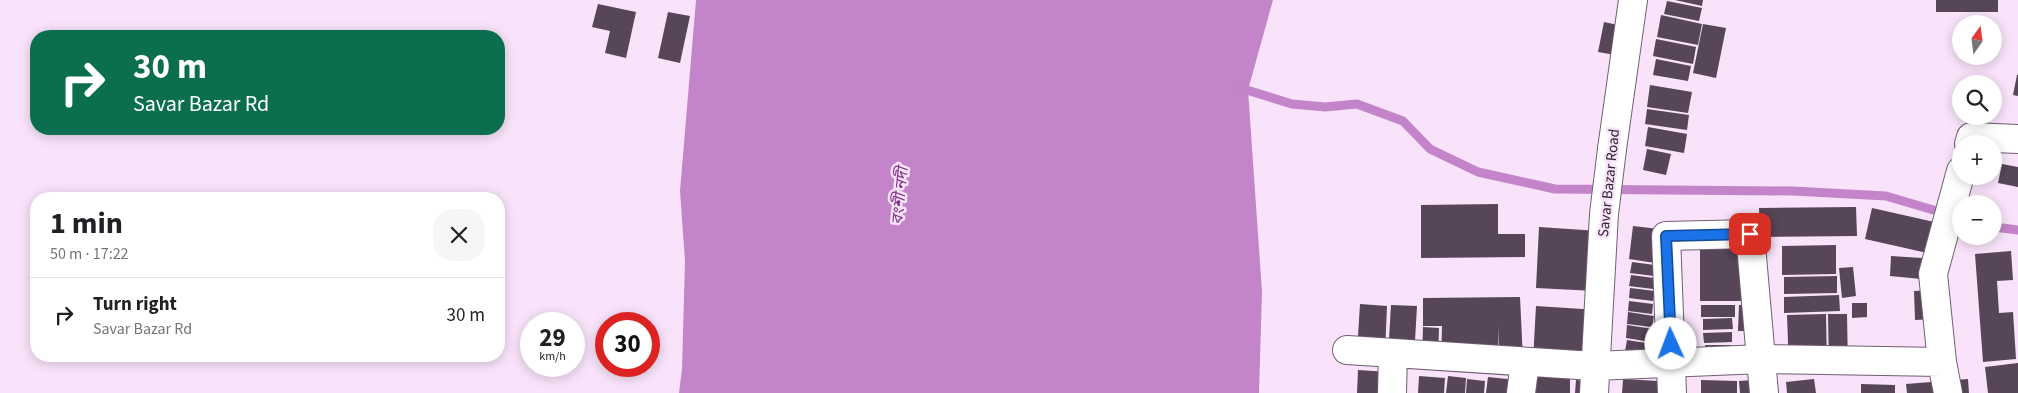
<!DOCTYPE html>
<meta charset="utf-8">
<style>
body{margin:0;font-family:"Source Sans 3","Noto Sans Bengali",sans-serif;background:#f6f6f6;color:#202124;height:100vh;display:flex;flex-direction:column;font-size:19px;white-space:nowrap}
*{box-sizing:border-box;margin:0}
p{font-size:16px;color:#757577}
.icon{flex:none;width:28px;height:28px;fill:none;stroke:currentColor;stroke-width:2;stroke-linecap:round;stroke-linejoin:round}
.map{position:relative;flex:1;overflow:hidden}
.side{position:absolute;left:30px;top:192px;width:475px;height:170px;display:flex;flex-direction:column;background:#fff;border-radius:20px;box-shadow:0 2px 12px #0003}
.side>*{flex:none}
.hud{position:absolute;left:30px;top:30px;width:475px;height:105px;border-radius:20px;box-shadow:0 2px 12px #0003;background:#0b6e4f;color:#fff;overflow:hidden}
.needle{width:32px;rotate:14deg}
.tools{position:absolute;left:1952px;top:15px;display:grid;gap:10px}
.tools a{display:grid;place-items:center;width:50px;height:50px;border-radius:50%;background:#fff;box-shadow:0 2px 12px #0003;font-size:25px}
.speed{position:absolute;left:520px;top:312px;display:flex;gap:10px;font-size:25px;font-weight:700;text-align:center}
.speed>*{display:grid;place-content:center;width:65px;height:65px;border-radius:50%;background:#fff;box-shadow:0 2px 12px #0003;line-height:1}
.speed small{font-size:12px;font-weight:400}
.speed .limit{border:8px solid #d22;background:#fff;color:#111}
.pin{position:absolute;display:grid;place-items:center;width:42px;height:42px;color:#fff;margin:-21px;border-radius:10px;box-shadow:0 2px 8px #0006}
.me{position:absolute;width:55px;margin:-28px;rotate:358deg;stroke-linejoin:round;filter:drop-shadow(0 0 4px #0008)}
.turn{display:flex;align-items:center;gap:18px;height:105px;padding:0 20px;font-size:22px}
.turn .icon{width:65px;height:65px;stroke-width:2.5}
.turn b{display:block;font-size:35px;line-height:42px}
.round{display:grid;place-items:center;flex:none;width:52px;height:52px;border-radius:20px;background:#f6f6f6}
.summary{display:flex;align-items:center;justify-content:space-between;height:85px;padding:0 20px}
h1{font-size:30px;font-weight:700;line-height:38px}
ul{padding:0;list-style:none}
li{display:flex;align-items:center;gap:15px;height:75px;padding:0 20px;border-top:1px solid #e0e0e0}
li div{flex:1}
li b{display:block;font-size:19px}
li em{font-style:normal}
.map>svg:first-child{display:block}
</style>
<div class="map">
<svg width="2018" height="393" viewBox="0 0 2018 393">
<rect width="100%" height="100%" fill="#f8e3fa"/>
<path fill="#c384c9" d="M696,0h577l-25,90 14,202 -3,101h-580l3,-24 3,-108 -5,-70z"/>
<g fill="none" stroke-linecap="round" stroke-linejoin="round">
<path stroke="#c384c9" stroke-width="9" d="M1237,87l55,17 33,3 32,-3 46,17 27,28 48,23 77,17 238,2 93,5 61,18
M1994,227l24,3"/>
</g>
<path fill="#574558" d="M1675,0h28l-1,6z
M1936,0h62v12h-62z
M1667,1l35,7 -3,13 -35,-7z
M598,4l38,8 -10,46 -21,-5 5,-22 -18,-4z
M668,12l22,4 -10,47 -22,-5z
M1661,15l41,9 -4,21 -41,-8z
M1604,22l23,5 -6,29 -23,-4z
M1703,24l23,4 -10,50 -23,-5z
M274,32l16,3v1h-17z
M1656,39l40,8 -3,17 -40,-8z
M1656,59l35,7 -3,15 -35,-6z
M2017,75h1v21l-5,-1z
M1650,85l42,7 -4,21 -41,-6z
M1647,109l42,6 -2,15 -42,-6z
M1648,127l39,7 -3,19 -39,-7z
M1647,149l24,5 -5,21 -23,-5z
M2002,164l16,3v20l-20,-4z
M1498,204v30h27v23l-104,1v-53z
M1856,207l1,29 -97,1 -1,-29z
M1872,208l80,18 -7,31 -80,-18z
M1633,226l26,3 -4,34 -26,-4z
M1539,227l60,4 -4,60 -59,-3z
M1766,242v59h-66v-58z
M1836,245v29l-54,1v-29z
M2011,251l2,29 -16,1 2,32 14,-1 3,47 -33,3 -8,-108z
M1891,256l31,2 -1,21 -31,-3z
M1632,262l23,3 -1,11 -24,-3z
M1853,267l3,29 -14,2 -3,-30z
M1631,275l23,3 -1,11 -24,-3z
M1837,276v17l-53,1v-17z
M1630,288l25,3 -2,10 -24,-3z
M1934,290l2,29 -21,1 -1,-29z
M1839,295l1,16 -56,2v-16z
M1520,297l3,63h-24v-34l-1,33 -57,1 1,-34h-19v-28z
M1629,301l24,3 -1,10 -24,-3z
M1852,303h15v14l-15,1z
M1360,304l27,2 -2,47 -28,-1z
M1391,305l26,1 -3,52 -26,-2z
M1701,305h34v12h-34z
M1739,305l29,1v25h-30z
M1536,306l62,4 -3,54 -62,-4z
M1628,312l26,4 -2,11 -25,-3z
M1826,314l1,54 -38,1 -2,-54z
M1828,314h19l1,54h-19z
M1732,318l1,11 -30,1v-11z
M1627,325l26,4 -2,13 -25,-4z
M1423,327l16,1 -1,32 -16,-1z
M1732,332v10l-28,1 -1,-10z
M1627,340l25,4 -2,12 -25,-5z
M1705,345h26v10l-26,1z
M2018,363v30h-30l-3,-26z
M1358,370l47,3 -1,20h-47z
M1535,375l35,1v17h-36z
M1419,376l26,2 -1,15h-26z
M1448,376l18,2 -1,15h-19z
M1488,377l29,3 -1,13h-30z
M1467,379l18,2 -1,12h-18z
M1623,379l35,2 -1,12h-35z
M1814,379l2,14h-29l-1,-11z
M1968,379l1,14h-62l-1,-9z
M1576,380l23,2v11h-24z
M1701,380l36,1v12h-36z
M1754,380v13h-14l-1,-12z
M1861,384l34,1v8h-34z"/>
<g fill="none" stroke-linecap="round" stroke-linejoin="round">
<defs>
<path id="minor" d="M1969,144l2,-7 47,2
M1347,350l247,16 168,-7 180,3 6,31
M1942,362l-9,-88 28,-103
M1392,393l1,-40
M1521,393l4,-31
M1594,393l10,-179 8,-65
M1672,393l-6,-157 84,-2 14,159"/>
<path id="tertiary" d="M1612,149l21,-149"/>
</defs>
<use href="#minor" stroke="#705e72" stroke-width="30"/>
<use href="#tertiary" stroke="#705e72" stroke-width="30"/>
<use href="#minor" stroke="#fff" stroke-width="28"/>
<use href="#tertiary" stroke="#fff" stroke-width="28"/>
</g>
<g fill="none" stroke-linecap="round" stroke-linejoin="round">
<defs>
<path id="route" d="M1671,344l-5,-108 84,-2"/>
</defs>
<use href="#route" stroke="#114b97" stroke-width="12"/>
<use href="#route" stroke="#1a73e8" stroke-width="9"/>
</g>
<g text-anchor="middle" dominant-baseline="central" stroke-width="5" stroke-linejoin="round" paint-order="stroke">
<g font-size="15" fill="#2c252d" stroke="#f8e3fa">
<text transform="translate(1609 183) rotate(-84)">Savar Bazar Road</text>
</g>
<g font-size="16" font-style="italic" fill="#7e3386" stroke="#f8e3fa">
<text transform="translate(900 196) rotate(-84)">বংশী নদী</text>
</g>
</g>
</svg>
<div class="tools">
<a><svg class="needle" viewBox="-14 -14 28 28"><path d="M0-13l5 13h-10z" fill="#e53935"/><path d="M0 13l5-13h-10z" fill="#757577"/></svg></a>
<a><svg class="icon" aria-label="search" viewBox="0 0 24 24"><circle cx="10" cy="10" r="6"/><path d="M15 15l6 6"/></svg></a>
<a>+</a>
<a>−</a>
</div>
<div class="speed"><div>29<small>km/h</small></div><div class="limit">30</div></div>
<div class="pin" style="left:1750px;top:234px;background:#d93025"><svg class="icon" aria-label="arrive" viewBox="0 0 24 24"><path d="M6 21V4h12l-3 4 3 4H6"/></svg></div>
<svg class="me" style="left:1671px;top:344px" viewBox="-20 -20 40 40"><circle r="19" fill="#fff"/><path d="M0-13L10 11 0 6-10 11z" fill="#1a73e8"/></svg>
<div class="hud">
<div class="turn"><svg class="icon" aria-label="right" viewBox="0 0 24 24"><path d="M7 20v-9h11M14 6l5 5-5 5"/></svg><div><b>30 m</b>Savar Bazar Rd</div></div>
</div>
<section class="side">
<div class="summary"><div><h1>1 min</h1><p>50 m · 17:22</p></div><a class="round"><svg class="icon" aria-label="close" viewBox="0 0 24 24"><path d="M6 6l12 12M18 6L6 18"/></svg></a></div>
<ul>
<li><svg class="icon" aria-label="right" viewBox="0 0 24 24"><path d="M7 20v-9h11M14 6l5 5-5 5"/></svg><div><b>Turn right</b><p>Savar Bazar Rd</p></div><em>30 m</em></li>
</ul>
</section>
</div>
